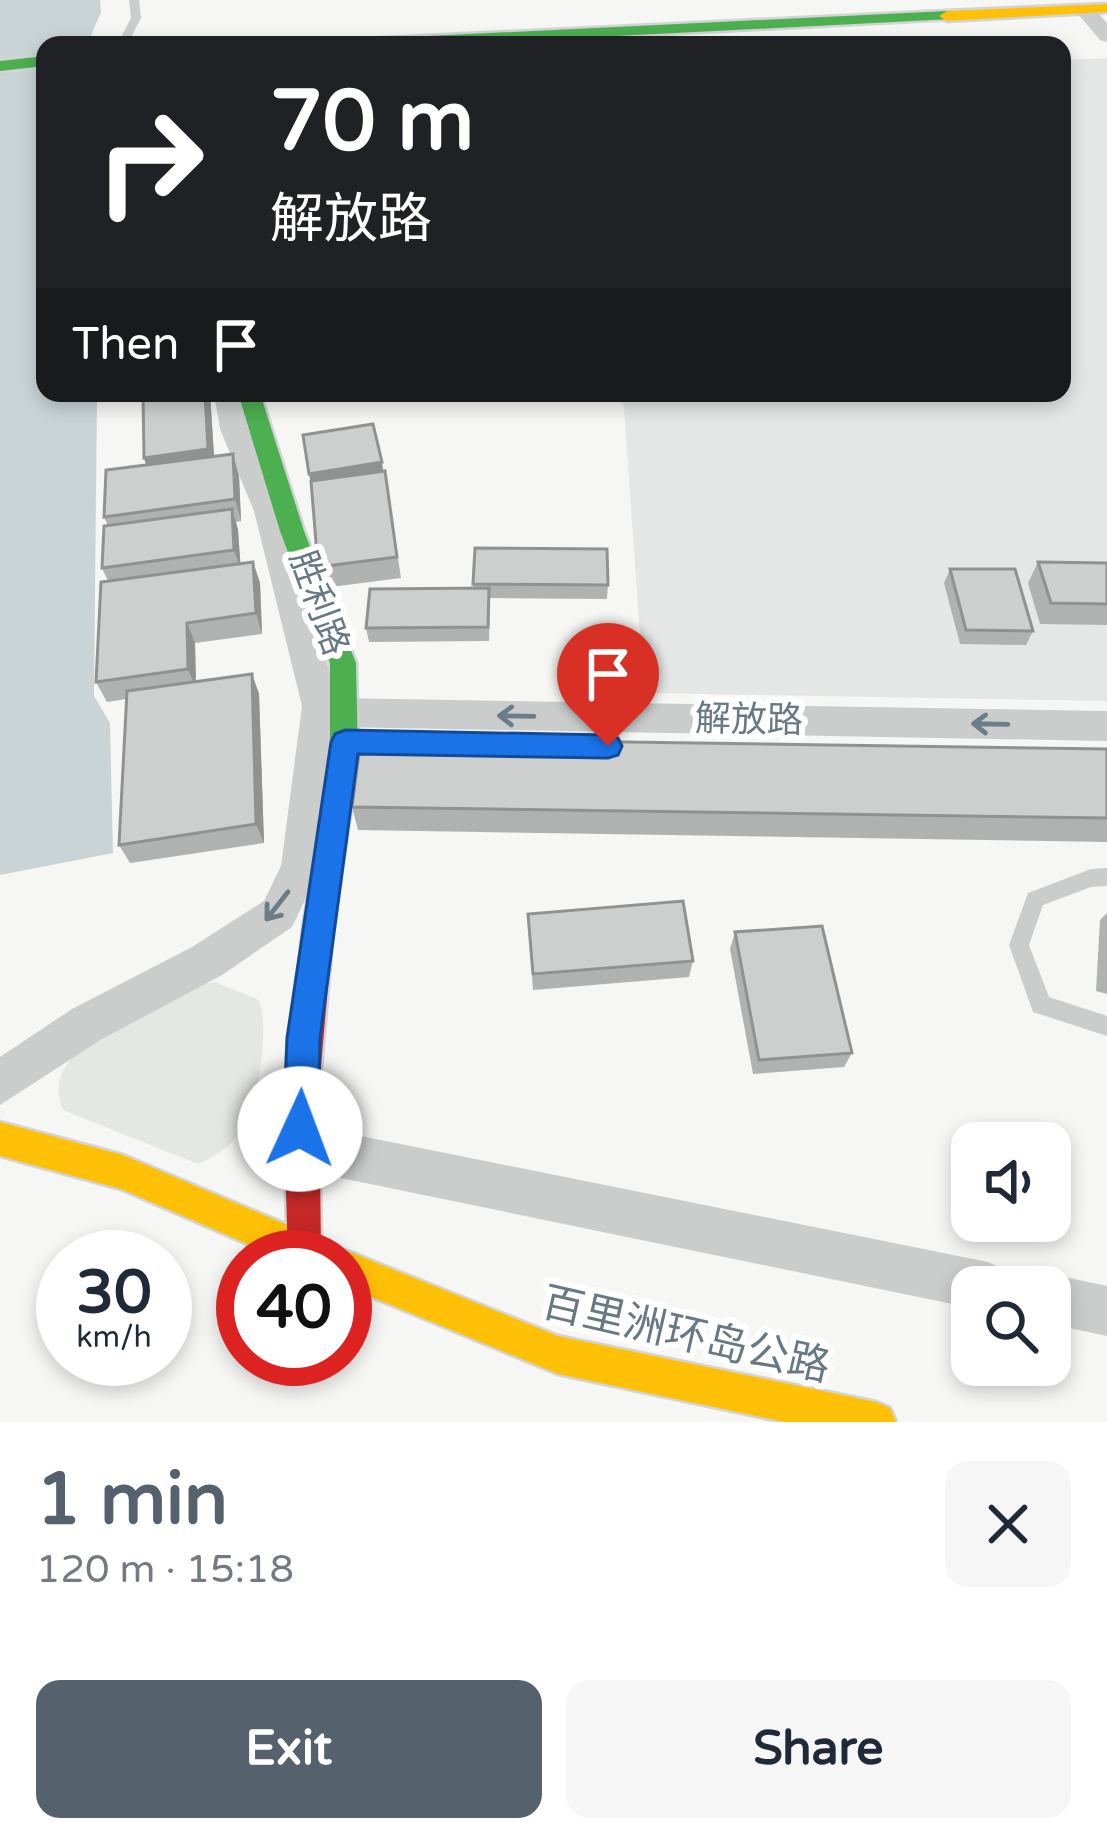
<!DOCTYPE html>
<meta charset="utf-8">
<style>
body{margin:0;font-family:"Varela Round","Noto Sans SC",sans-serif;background:#f6f6f7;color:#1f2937;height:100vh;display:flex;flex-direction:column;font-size:45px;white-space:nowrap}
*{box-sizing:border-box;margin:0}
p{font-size:39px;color:#747a83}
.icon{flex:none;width:66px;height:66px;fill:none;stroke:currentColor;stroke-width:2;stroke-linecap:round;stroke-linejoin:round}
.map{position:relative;height:1422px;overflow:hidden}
.side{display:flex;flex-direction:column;background:#fff;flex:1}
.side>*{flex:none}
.top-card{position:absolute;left:36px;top:36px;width:1035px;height:366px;border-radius:24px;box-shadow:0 6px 18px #0003;background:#202124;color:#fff;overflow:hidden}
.fabs{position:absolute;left:951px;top:1122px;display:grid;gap:24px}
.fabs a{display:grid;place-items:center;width:120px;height:120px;border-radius:24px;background:#fff;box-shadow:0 6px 18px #0003;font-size:60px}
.speed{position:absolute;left:36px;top:1230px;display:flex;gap:24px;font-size:60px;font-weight:700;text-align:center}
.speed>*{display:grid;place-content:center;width:156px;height:156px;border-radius:50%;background:#fff;box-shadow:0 6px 18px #0003;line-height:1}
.speed small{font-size:30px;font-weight:400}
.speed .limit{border:18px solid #d22;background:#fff;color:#111}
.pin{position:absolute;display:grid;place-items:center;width:102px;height:102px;color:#fff;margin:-123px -51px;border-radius:50% 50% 50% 0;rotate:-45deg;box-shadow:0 0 12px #0007}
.pin .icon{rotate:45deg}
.me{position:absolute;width:132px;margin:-66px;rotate:2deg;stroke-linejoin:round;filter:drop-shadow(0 0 9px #0008)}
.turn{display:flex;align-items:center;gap:42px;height:252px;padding:0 36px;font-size:54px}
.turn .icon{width:156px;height:156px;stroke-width:2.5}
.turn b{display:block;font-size:84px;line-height:102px}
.then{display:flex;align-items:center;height:114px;padding:0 36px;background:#0003;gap:24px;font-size:45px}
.round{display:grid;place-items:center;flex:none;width:126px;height:126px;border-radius:24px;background:#f6f6f7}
.summary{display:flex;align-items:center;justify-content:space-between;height:204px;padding:0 36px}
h1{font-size:72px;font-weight:700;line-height:90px;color:#55616c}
.button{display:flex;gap:24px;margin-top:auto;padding:24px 36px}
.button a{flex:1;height:138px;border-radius:24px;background:#55616c;color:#fff;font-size:48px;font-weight:700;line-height:138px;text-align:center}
.button a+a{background:#f6f6f7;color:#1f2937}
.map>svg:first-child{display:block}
</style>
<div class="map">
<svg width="1107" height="1422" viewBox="0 0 1107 1422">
<rect width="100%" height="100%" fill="#f6f6f5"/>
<path fill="#e5e6e6" d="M1107,58v643l-463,-8 -20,-286 -8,-14h446v-333z"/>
<path fill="#e5e8e2" d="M215,982l44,18c11,28 -1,113 -22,137 -11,13 -24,20 -39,27l-135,-54c-29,-63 88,-102 132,-125z"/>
<path fill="#cad4d6" d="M0,0h100l1,12 -14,33h-42v348h52l-3,303 16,27 3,130 -113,22z"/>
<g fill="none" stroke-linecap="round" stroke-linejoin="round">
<defs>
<path id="fast" d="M947,11l5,2v6l-511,26h-104l8,-5z
M45,56v10l-45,5v-10z
M238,393h22l44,138 52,132 2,97 -25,169 -4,10 -11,4 -11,-4 -4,-10 27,-169v-97l-50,-132z"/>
<path id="slow" d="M1107,4v8l-160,9 -8,-5 8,-5z
M0,1122l123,33 209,89 4,10 9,-4 213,86 318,66 14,6 6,14h-112l-226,-48 -213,-88v-29h-68l-156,-68 -121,-33z"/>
<path id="jam" d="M318,915l11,4 4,10 -14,160 2,161 -3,7h-30l-4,-128 19,-200 4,-10z"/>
</defs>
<use href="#fast" stroke="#d3d4d5" stroke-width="5"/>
<use href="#slow" stroke="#d3d4d5" stroke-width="5"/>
<use href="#jam" stroke="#d3d4d5" stroke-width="5"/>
<path fill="#cbcccc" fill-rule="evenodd" d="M129,0h10l2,18 -14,27h-10l14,-27z
M1107,868v18l-16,1 -48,18 -14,40 20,52 58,19v20l-74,-24 -24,-67 19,-52 63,-24z"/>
<path fill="#cbcccc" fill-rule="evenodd" d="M1077,5h14l16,18v19l-7,-2 -23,-27z
M214,393h28l8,36 36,82 50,187 771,13v30l-771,-14 -15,140 -29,60 -70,48 -120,64 -102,66v-48l72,-48 120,-62 72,-46 17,-35 21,-160 -48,-195 -34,-82z
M341,1132l647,130 17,8 8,17h-41v21l-631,-130 -16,-7 -7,-16 7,-16z
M1050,1274l57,12v50l-57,-12v-37h-20z"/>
<use href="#fast" fill="#4caf50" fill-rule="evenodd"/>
<use href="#slow" fill="#ffc107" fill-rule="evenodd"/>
<use href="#jam" fill="#c62828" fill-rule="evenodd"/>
</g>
<path fill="#b0b2b2" d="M143,393h67l4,63 25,20 2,45 -5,1 2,8 2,33 13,-1 7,21 2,51 -67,9 1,39 56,-8 7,20 5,149 -134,20 -11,-18 7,-146 -19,3 -11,-20 12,-101 -6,-13 6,-42 -4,-9 42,-52 -2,-7z
M385,471l16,107 -78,10 -5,-21 -7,-84z
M1038,562l69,1v62l-67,-1 -12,-41z
M950,569l83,62 -7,14 -66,-1 -16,-61z
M473,584l135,1 -1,14 -117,-1 -1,43 -120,1 -3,-14 107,-40z
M1107,749v93l-749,-12 -6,-23z
M1107,913v81l-11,-3 4,-71z
M528,914l165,47 -4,16 -156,13z
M735,932l117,121 -8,14 -91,7 -23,-125z"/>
<path fill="#909191" d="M205,393h5l5,78 -63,9 -8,-22z
M233,454l6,22 2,45 -6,-22z
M382,462l2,15 -72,12 -3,-15z
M232,509l6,21 3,41 -7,-21z
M253,562l7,21 2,51 -6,-21z
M187,623l8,20 1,46 -8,-20z
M252,674l7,20 5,149 -8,-19z"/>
<path fill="#cdcfcf" stroke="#909191" stroke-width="3" d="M143,393h62l3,56 -64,9z
M373,424l9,38 -73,12 -6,-39z
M233,454l2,45 -131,18 2,-47z
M385,471l12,86 -79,10 -7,-86z
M232,509l2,41 -132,18 2,-42z
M475,548l132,1 1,36 -135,-1z
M253,562l3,51 -69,10 1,46 -92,13 5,-100z
M1038,562l69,1v41l-56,-1z
M950,569h65l18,62 -67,-1z
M489,588l-1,39 -122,1 4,-39z
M252,674l4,150 -137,21 8,-154z
M361,738l746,11v69l-755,-11z
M683,901l10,60 -160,13 -5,-60z
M822,926l30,127 -93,7 -24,-128z"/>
<defs><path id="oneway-shaft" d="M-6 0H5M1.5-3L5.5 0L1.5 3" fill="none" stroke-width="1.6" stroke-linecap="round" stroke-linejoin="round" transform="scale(3)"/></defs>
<g stroke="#6b7d89">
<use href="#oneway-shaft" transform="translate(516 716) rotate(-179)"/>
<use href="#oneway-shaft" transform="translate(990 724) rotate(-179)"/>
<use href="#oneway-shaft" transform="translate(277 906) rotate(128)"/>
</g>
<path fill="#1a73e8" stroke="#114b97" stroke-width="3" d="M345,730l263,5 10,3 4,8 -4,9 -10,3 -250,-4 -38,284 -2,91 -5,12 -13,5 -12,-5 -5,-12 4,-91 44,-296 4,-8z"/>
<g text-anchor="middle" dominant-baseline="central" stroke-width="12" stroke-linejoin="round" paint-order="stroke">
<g font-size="36" fill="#667985" stroke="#fff">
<text transform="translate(319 603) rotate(70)">胜利路</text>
<text transform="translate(749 720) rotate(1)">解放路</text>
</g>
<g font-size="42" fill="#667985" stroke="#fff">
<text transform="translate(686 1335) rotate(13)">百里洲环岛公路</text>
</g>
</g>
</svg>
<div class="fabs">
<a><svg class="icon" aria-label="sound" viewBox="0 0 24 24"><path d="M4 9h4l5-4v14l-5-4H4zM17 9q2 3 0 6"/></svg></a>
<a><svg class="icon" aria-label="search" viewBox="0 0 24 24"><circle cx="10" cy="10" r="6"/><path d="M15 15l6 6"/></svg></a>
</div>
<div class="speed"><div>30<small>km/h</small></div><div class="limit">40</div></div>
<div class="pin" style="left:608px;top:746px;background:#d93025"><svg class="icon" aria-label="arrive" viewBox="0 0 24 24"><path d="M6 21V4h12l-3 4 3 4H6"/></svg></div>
<svg class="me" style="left:300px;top:1129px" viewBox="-20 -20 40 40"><circle r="19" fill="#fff"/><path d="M0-13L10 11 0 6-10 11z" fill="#1a73e8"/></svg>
<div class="top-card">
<div class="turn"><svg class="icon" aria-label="right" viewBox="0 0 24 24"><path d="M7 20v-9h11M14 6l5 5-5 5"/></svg><div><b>70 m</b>解放路</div></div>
<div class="then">Then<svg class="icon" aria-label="arrive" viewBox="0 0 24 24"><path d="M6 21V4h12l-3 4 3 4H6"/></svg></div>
</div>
</div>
<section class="side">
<div class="summary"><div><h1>1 min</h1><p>120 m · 15:18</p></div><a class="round"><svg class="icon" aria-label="close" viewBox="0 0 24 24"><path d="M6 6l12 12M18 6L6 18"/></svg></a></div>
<div class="button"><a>Exit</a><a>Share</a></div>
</section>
